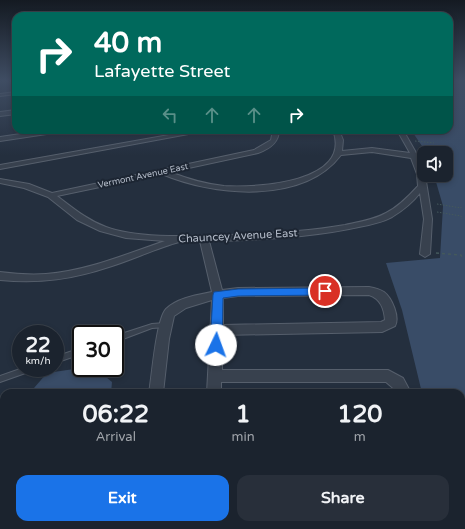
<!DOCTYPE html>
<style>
body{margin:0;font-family:"Varela Round",sans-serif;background:#282f3a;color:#f1f3f6;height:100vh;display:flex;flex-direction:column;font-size:15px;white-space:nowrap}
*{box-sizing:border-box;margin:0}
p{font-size:13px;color:#a0a4aa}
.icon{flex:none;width:22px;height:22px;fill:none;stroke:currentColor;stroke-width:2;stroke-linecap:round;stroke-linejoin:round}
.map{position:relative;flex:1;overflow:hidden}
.panel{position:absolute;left:0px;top:389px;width:465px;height:140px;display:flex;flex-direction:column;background:#1b232e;border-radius:12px 12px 0 0;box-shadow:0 2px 6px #0003,0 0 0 1px #39404a}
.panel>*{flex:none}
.guide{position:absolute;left:12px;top:12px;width:441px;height:122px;border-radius:12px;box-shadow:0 2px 6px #0003,0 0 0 1px #39404a;background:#00695c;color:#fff;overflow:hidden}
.tools{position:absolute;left:417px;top:146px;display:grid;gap:8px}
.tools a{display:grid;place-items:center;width:36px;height:36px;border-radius:8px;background:#1b232e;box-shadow:0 2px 6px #0003,0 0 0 1px #39404a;font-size:20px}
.speed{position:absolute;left:12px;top:325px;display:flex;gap:8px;font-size:20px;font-weight:700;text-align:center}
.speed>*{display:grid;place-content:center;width:52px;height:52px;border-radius:50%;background:#1b232e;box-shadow:0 2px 6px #0003,0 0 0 1px #39404a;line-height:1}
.speed small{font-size:10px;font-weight:400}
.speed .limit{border:2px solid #111;border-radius:6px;background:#fff;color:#111}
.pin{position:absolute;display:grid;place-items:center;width:34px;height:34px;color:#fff;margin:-17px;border:2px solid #fff;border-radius:50%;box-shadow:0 1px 4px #0007}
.me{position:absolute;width:44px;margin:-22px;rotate:3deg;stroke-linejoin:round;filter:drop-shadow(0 0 3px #0008)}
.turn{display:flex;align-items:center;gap:14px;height:84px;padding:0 16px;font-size:18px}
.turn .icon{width:52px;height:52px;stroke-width:2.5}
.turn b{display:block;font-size:28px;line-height:34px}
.lanes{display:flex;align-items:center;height:38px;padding:0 16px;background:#0003;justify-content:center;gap:20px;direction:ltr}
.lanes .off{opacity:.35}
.eta{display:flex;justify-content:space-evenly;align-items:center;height:68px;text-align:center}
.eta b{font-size:24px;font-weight:700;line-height:28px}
.button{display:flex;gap:8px;margin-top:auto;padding:8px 16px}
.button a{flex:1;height:46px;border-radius:12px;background:#1a73e8;color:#fff;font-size:16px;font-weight:700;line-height:46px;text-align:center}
.button a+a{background:#282f3a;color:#f1f3f6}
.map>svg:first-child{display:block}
</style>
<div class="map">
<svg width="465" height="529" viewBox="0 0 465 529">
<rect width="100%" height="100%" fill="#242f3e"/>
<path fill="#394c67" d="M449,81h16v448h-11l-1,-4h8v-132h-39l-20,-83 -16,-47 54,-5 3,-52 -9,-31h12v-22h-21l-3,-7 -11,-16h38z
M81,368l20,5 11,9 -1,11h-76l-1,-5 13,-15z
M0,415l4,4v85l-4,6z
M32,525h46l-1,4h-48z"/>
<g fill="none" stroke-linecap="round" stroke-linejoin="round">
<defs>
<path id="service" d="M165,323h2l1,2 -1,2 -15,1 -37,14v-6l37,-12z
M81,348v6l-26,9v-6z
M23,368h12l-1,2 -34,12v-6z"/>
<path id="minor" d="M16,92v2l-16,2v-2z
M16,110v4l-16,2v-4z
M48,130h15l-3,2 -60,9v-4z
M197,130h13l-210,39v-4z
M273,130h6c0,13 -10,19 -21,23l-88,19c18,7 35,12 54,14 32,2 129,-3 109,-56h6l4,10 -1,11 30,-3 38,5 -13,-23h6l12,21 10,24 7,44 -2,35 -5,3 -5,-3 4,-35 -4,-26c-7,9 -18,18 -28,24 -13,7 -29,9 -43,12 -46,9 -93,11 -140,12l13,49 16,-2 131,-1c5,1 10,2 15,5 8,6 16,25 11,34l-13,6 -160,3v35h166l15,8 8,15h-15l-3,-5 -7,-6h-165v11h-14l5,-93 -26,8 -12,8 -5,23 -6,54h-14c3,-17 7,-73 17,-84 11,-11 31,-14 46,-17l-12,-51c-6,1 -15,-1 -21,1 -22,6 -45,17 -67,24 -39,13 -71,18 -112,14v-8c15,2 31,3 46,2 41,-3 80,-20 119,-33l-39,-3 -26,-7 -23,-11 -29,-23 -24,-9 -24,-5v-4l29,5 23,9 202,-43 17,-10zM372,152l39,6 6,16 1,12c-9,10 -20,21 -32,27 -13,7 -27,9 -41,12 -39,7 -79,8 -118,10 -35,1 -89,4 -121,-8 -19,-7 -33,-19 -49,-31l105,-22c51,22 141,31 179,-19zM369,295c12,4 15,14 16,25l-4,2 -158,3v-27l15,-2z
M141,525h18l-1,4h-18z
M210,525h18l1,4h-18z
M389,525h18l2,4h-18z"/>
</defs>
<use href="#service" stroke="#565f6c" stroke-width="2"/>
<use href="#minor" stroke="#565f6c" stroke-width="2"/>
<path stroke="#44595c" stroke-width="1" stroke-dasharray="1.5 1.5" stroke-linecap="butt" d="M409,131l16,1 -1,-1
M415,141l19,2
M437,204l24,4v-3
M437,212l24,4 1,3"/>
<path stroke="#44595c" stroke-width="1.5" stroke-dasharray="3 3" stroke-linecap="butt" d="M436,253l25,2 2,4"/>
<use href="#service" fill="#38414e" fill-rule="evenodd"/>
<use href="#minor" fill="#38414e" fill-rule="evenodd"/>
</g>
<linearGradient id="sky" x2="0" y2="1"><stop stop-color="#141a22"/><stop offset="0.52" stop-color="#3f4d63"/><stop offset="1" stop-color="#3f4d63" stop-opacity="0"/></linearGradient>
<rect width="465" height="155" fill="url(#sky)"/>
<path fill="#1a73e8" stroke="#114b97" d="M325,288l4,1 1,2 -1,3 -4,1 -87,1 -15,2 -1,47 -2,4 -4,1 -4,-1 -2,-4 3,-50 1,-3 24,-3z"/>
<g text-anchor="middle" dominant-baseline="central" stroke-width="4" stroke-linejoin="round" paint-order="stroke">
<g font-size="9" fill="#b4bcc9" stroke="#1d2633">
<text transform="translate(143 176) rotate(-12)">Vermont Avenue East</text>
</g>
<g font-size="11" fill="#b4bcc9" stroke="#1d2633">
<text transform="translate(238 236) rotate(-3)">Chauncey Avenue East</text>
</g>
</g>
</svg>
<div class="tools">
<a><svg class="icon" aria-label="sound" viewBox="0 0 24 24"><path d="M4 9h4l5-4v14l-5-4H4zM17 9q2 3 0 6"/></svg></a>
</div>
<div class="speed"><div>22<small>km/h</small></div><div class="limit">30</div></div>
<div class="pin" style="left:325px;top:291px;background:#d93025"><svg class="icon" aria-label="arrive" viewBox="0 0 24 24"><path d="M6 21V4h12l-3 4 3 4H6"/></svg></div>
<svg class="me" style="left:216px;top:345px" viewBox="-20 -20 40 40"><circle r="19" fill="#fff"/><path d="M0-13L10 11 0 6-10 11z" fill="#1a73e8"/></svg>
<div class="guide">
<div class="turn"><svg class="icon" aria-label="right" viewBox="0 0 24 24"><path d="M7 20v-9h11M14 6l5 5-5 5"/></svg><div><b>40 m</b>Lafayette Street</div></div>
<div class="lanes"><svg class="icon off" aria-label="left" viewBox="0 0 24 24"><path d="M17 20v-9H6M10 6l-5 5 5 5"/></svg><svg class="icon off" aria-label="ahead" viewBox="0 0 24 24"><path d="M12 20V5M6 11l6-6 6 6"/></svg><svg class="icon off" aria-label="ahead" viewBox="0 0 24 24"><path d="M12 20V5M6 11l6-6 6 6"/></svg><svg class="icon" aria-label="right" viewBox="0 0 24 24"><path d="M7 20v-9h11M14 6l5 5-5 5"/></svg></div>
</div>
<section class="panel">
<div class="eta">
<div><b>06:22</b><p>Arrival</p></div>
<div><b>1</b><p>min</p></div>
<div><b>120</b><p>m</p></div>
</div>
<div class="button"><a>Exit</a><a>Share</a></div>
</section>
</div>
